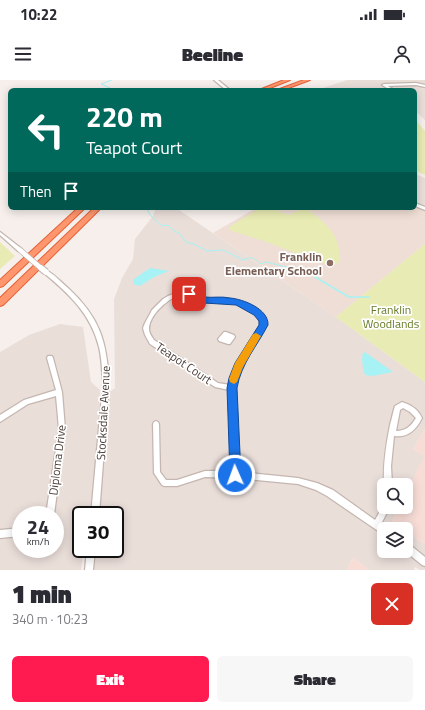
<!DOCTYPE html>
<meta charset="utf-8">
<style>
body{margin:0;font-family:"Titillium Web",sans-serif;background:#f7f7f7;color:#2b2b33;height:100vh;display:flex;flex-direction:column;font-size:15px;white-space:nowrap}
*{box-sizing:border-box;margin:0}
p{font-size:13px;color:#7c7c81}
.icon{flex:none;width:22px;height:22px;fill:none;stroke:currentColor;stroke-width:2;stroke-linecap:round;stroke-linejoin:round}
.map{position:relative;height:490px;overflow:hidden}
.side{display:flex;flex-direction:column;background:#fff;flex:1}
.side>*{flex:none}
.top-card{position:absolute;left:8px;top:8px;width:409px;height:122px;border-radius:6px;box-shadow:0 2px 10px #0003;background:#00695c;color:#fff;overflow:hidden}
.controls{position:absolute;left:377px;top:398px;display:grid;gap:8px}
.controls a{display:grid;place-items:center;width:36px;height:36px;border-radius:6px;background:#fff;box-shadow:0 2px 10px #0003;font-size:20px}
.speed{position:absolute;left:12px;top:426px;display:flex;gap:8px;font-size:20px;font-weight:700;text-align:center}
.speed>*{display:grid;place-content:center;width:52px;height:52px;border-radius:50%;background:#fff;box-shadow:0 2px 10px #0003;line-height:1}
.speed small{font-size:10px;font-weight:400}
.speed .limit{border:2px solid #111;border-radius:6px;background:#fff;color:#111}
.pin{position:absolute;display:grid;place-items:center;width:34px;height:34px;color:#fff;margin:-17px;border-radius:8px;box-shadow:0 2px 6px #0006}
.me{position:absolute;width:44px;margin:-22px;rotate:358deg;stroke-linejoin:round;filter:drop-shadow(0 0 3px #0008)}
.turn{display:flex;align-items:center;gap:14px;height:84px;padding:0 12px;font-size:18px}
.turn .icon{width:52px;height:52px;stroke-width:2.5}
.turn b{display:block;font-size:28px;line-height:34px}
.then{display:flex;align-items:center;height:38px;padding:0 12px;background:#0003;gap:8px;font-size:15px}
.round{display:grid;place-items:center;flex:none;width:42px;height:42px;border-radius:6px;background:#f7f7f7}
.summary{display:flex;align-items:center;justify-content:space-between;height:68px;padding:0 12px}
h1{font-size:24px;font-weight:800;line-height:30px}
.primary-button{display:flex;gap:8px;margin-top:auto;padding:8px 12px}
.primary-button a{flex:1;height:46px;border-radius:6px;background:#ff1a50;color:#fff;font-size:16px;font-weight:800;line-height:46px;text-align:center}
.primary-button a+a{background:#f7f7f7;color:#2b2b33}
.status{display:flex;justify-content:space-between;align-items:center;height:28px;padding:0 20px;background:#fff;direction:ltr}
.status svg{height:11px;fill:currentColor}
header{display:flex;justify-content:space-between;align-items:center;height:52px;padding:0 12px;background:#fff;font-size:18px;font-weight:800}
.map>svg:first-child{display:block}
</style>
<div class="status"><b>10:22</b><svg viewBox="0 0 49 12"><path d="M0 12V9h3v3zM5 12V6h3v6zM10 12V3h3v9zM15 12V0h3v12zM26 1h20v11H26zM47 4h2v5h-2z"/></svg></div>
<header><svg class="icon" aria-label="menu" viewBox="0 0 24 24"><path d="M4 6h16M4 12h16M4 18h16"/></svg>Beeline<svg class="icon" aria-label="person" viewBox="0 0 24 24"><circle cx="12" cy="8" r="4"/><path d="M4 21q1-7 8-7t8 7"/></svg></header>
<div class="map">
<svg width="425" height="490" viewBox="0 0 425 490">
<rect width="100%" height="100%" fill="#f6efeb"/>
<path fill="#eaded9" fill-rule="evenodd" d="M347,0h78v40l-10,-9v-21h-89l-3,-2z
M415,94l10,4v29l-10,-4z
M156,128h20l160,109 89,65v46l-12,21 12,7 -19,37v-8h-22v22h15l-7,14 11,8h-19v22h22v-20l19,14v25h-5l-5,-3 -1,3h-44l-17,-12 -7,12h-253l3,-21h19v-34h-16l9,-122 7,-5 -1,-89 8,-21 11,-19 2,-20 18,-23z
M60,244l23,3 8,55 9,8 -2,46 -5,57 -4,22h-8v34h3l-3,21h-81v-218l29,-17zM21,435h34v34h-34z"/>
<path fill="#f8ddd7" d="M425,348v117l-19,-14v-2h-3l-11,-8 7,-14h7v-14l18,-37 -11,-7z
M353,478l17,12h-24z"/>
<path fill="#efded5" d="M415,126l10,4v34l-89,73 -123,-84 43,-25h159z"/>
<path fill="#e8ebb3" d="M415,39l10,12v44l-10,-5z
M260,128h11l17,7 17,-7c21,14 36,27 35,54l-5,2 -13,-1 -58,-22 -35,-11v-3z
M0,162l15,14 -15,13z
M425,164v138l-89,-65z"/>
<path fill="#a7f2f4" d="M150,188l19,3 -15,6 -14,9 -7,-2 1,-5z
M365,272l28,20 -21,4 -7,-1c-2,-6 -4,-16 -2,-22z"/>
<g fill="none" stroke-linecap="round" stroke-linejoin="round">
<path stroke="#a7f2f4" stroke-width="1" d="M111,10l-1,-2 -9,-4 11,-4
M146,128l5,8 11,10 6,-1 6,6 5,2 7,9 8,2 13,7 16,-1 20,10c8,-4 11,-2 18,4l5,-2 29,7"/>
<path stroke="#a7f2f4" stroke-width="1.5" d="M291,188l19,4 5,5 34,20h20"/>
<defs>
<path id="minor" d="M214,0h4l12,10h-4z
M416,3l9,2v2l-9,-2 -28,1 6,4h-4l-8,-5 2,-1z
M415,123l10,4v3l-10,-4z
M0,152l22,17v2h-4l-18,-16z
M46,190c8,4 15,12 22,18 32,30 39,53 41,96l-10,131h-8l12,-131c-1,-12 -1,-25 -4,-37 -8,-33 -30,-53 -55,-74v-2z
M181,211c9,1 16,6 24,7 8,1 17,0 25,1 15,2 34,10 36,26 -12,21 -26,39 -31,63l3,84 60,6 19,5 16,7 42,30 9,-16v3h6l-9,17 6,5h-3v6l-57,-39 -11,-6 -18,-6 -63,-6 -30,-1 -28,9h-13l-2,-1 -8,-12 -1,-49 1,-2 2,-1 2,1 1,2 1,48 6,8h11l28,-9h26l-2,-81 -14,-3 -65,-43 -5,-9 -2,-7 2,-5 7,-13 11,-11 5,-3zM181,215c8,1 15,6 24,7 8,1 16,0 25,1 12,1 29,9 30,22 -12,19 -25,38 -30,60l-12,-2 -64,-43c-2,-3 -5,-7 -5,-11 0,-14 19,-31 32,-34z
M224,252h2l8,3 1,2 -5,7h-2l-9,-3 -1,-2z
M48,276h4l1,2 9,34 3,37 -11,86h-8l13,-86 -3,-33 -28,8 -28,18v-7l24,-15 32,-10 -9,-32z
M402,322c9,3 16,7 20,16 -6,12 -14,20 -28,18l-3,30 1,19h-8c-1,-21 2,-40 6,-60 2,-7 3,-13 5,-19zM403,328l7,4 6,6c-5,8 -10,13 -20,13l4,-21z
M21,448v8l-21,2v-8z
M406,463l3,1 16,13v9l-3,-1 -17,-14h1z
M87,469h8l-2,21h-8z"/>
<path id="highway" d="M284,0h6l-25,10h-6z
M304,0h6l-27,10h-6z
M78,128h7l-82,78 -3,1v-7z
M94,128h7l-98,97 -3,1v-8z"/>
</defs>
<use href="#minor" stroke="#c5b6b0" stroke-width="2.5"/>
<use href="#highway" stroke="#e46238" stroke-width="2"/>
<use href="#minor" fill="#fff" fill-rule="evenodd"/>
<use href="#highway" fill="#ff966e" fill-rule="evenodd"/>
<defs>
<path id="minor-bridge-far1" d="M20,170l22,19"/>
<path id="minor-bridge" d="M41,188l5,4"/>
</defs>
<use href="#minor-bridge-far1" stroke="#c5b6b0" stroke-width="6" stroke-linecap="butt"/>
<use href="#minor-bridge" stroke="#c5b6b0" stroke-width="8" stroke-linecap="butt"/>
<use href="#minor-bridge-far1" stroke="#fff" stroke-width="4.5"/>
<use href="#minor-bridge" stroke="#fff" stroke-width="5.5"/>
</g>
<path fill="#1a73e8" stroke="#114b97" d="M189,211c5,2 10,5 15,6 9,1 17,-1 26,1 13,1 39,11 38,27 -11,21 -27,39 -31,63l4,87 -2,4 -4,1 -4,-1 -1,-4 -3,-87 2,-10 6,-15 24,-38v-4l-5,-6 -18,-10 -32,-2 -18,-6 -1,-3 1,-2z"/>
<path fill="#f59e0b" d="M256,253l5,3 -18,31 -6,15 -3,2 -4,-2 -1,-3 6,-16 18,-29z"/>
<circle fill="#8d6e63" stroke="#fff" stroke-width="1.5" cx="330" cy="183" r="4"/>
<g text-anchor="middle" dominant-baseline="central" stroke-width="3.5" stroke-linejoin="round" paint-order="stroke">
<g font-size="12" font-weight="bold" fill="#785e54" stroke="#fff" text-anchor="end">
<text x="322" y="176">Franklin<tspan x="322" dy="14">Elementary School</tspan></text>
</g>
<g font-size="12" fill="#677b27" stroke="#fff">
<text x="391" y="229">Franklin<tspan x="391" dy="14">Woodlands</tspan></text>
</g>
<g font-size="12" fill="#4b3d38" stroke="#fff">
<text transform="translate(184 283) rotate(34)">Teapot Court</text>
<text transform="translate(103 333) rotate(-87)">Stocksdale Avenue</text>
<text transform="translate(57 380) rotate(-83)">Diploma Drive</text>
</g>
</g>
</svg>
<div class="controls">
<a><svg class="icon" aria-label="search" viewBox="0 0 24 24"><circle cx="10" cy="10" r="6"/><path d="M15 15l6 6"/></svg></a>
<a><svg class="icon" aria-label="layers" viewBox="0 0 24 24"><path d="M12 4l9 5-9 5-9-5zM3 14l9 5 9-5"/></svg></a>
</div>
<div class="speed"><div>24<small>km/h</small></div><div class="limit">30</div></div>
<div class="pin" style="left:189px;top:214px;background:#d93025"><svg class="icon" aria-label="arrive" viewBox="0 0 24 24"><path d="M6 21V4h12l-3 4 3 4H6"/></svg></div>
<svg class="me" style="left:235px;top:395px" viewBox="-20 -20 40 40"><circle r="17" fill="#1a73e8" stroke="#fff" stroke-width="3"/><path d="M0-11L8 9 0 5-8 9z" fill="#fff"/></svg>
<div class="top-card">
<div class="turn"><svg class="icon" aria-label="left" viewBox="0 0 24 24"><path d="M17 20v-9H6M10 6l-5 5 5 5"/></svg><div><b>220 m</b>Teapot Court</div></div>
<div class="then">Then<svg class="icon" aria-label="arrive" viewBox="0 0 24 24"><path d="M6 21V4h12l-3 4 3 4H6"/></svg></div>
</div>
</div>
<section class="side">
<div class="summary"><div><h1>1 min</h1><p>340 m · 10:23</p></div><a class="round" style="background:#d93025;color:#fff"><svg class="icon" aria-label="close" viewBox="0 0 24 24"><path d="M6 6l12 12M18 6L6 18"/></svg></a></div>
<div class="primary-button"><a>Exit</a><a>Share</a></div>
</section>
